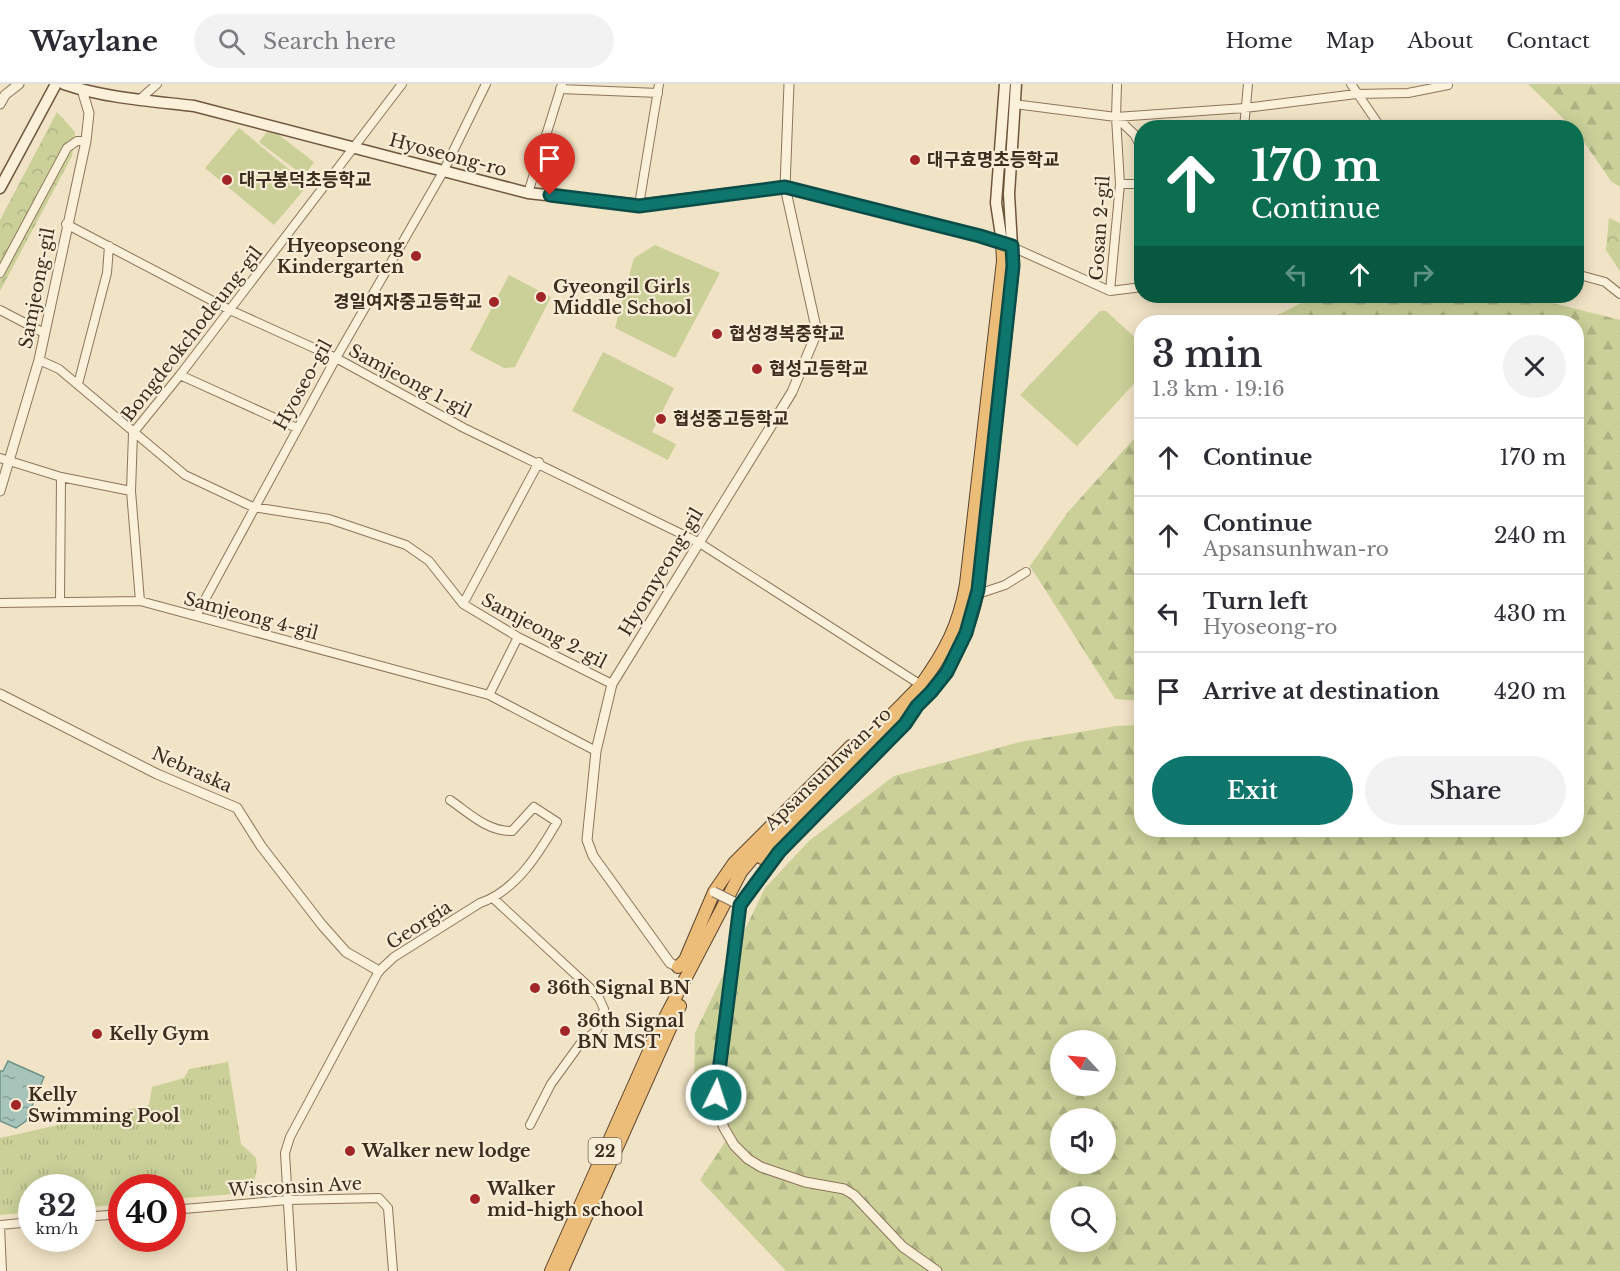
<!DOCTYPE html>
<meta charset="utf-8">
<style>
body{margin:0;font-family:"Libre Baskerville","Noto Sans KR",serif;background:#f2f2f3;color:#2b2b33;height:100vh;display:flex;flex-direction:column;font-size:22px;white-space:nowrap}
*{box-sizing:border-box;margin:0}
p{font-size:20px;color:#7c7c81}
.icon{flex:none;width:33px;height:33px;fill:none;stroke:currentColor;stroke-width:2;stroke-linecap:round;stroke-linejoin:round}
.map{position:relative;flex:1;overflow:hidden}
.panel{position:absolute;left:1134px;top:231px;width:450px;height:522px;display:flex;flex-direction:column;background:#fff;border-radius:24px;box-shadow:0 3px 15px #0003}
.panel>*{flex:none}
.hud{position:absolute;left:1134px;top:36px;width:450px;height:183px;border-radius:24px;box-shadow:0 3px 15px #0003;background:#0b6e4f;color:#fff;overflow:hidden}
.needle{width:39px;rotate:296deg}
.buttons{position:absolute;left:1050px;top:946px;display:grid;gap:12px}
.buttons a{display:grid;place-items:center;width:66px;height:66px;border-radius:50%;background:#fff;box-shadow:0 3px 15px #0003;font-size:30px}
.speed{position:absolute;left:18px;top:1090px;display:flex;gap:12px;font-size:30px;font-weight:700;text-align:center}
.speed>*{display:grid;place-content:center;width:78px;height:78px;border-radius:50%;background:#fff;box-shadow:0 3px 15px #0003;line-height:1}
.speed small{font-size:15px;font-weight:400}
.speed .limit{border:9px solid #d22;background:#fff;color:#111}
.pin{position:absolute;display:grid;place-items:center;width:51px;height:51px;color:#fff;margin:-62px -26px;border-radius:50% 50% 50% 0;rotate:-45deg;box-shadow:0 0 6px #0007}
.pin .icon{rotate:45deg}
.me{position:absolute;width:66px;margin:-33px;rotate:4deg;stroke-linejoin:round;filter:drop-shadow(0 0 4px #0008)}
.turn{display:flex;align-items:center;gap:21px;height:126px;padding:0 18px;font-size:27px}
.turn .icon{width:78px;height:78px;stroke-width:2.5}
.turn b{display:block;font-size:42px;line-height:51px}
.lanes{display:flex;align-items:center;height:57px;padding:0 18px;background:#0003;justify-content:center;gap:30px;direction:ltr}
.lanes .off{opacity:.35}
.round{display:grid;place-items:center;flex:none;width:63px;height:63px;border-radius:32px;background:#f2f2f3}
.headline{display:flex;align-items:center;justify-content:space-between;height:102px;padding:0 18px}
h1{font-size:36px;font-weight:600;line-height:45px}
.cta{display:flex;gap:12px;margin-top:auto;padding:12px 18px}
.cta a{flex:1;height:69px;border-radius:36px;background:#0f766e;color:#fff;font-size:24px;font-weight:600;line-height:69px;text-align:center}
.cta a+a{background:#f2f2f3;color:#2b2b33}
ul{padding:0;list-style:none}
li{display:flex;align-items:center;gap:18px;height:78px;padding:0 18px;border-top:2px solid #e1e1e2}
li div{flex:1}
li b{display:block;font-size:22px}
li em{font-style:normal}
header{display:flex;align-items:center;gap:36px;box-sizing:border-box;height:84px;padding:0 30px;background:#fff;border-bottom:2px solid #e1e1e2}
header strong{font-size:28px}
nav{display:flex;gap:33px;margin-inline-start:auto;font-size:21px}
.search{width:420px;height:54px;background:#f2f2f3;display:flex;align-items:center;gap:15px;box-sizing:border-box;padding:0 21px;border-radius:33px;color:#7c7c81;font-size:22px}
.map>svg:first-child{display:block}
</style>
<header>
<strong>Waylane</strong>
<div class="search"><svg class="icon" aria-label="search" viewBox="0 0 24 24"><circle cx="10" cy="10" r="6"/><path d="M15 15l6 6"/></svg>Search here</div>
<nav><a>Home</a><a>Map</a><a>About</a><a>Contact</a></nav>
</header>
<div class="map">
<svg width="1620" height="1187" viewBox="0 0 1620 1187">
<defs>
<pattern id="grass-tufts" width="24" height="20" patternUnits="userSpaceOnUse" patternTransform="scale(1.5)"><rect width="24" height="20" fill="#cad098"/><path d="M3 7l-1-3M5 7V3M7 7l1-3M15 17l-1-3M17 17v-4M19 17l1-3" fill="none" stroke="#aeb383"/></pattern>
<pattern id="forest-firs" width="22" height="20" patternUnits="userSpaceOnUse" patternTransform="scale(1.5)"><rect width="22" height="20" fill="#cad098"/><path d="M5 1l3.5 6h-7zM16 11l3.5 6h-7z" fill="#aeb383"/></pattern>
<pattern id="park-crowns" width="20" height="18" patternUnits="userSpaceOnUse" patternTransform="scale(1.5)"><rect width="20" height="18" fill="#cad098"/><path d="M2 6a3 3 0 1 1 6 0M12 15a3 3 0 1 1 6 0" fill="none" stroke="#aeb383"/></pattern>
<pattern id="water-ripples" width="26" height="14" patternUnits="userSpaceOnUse" patternTransform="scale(1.5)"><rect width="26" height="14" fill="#a7c4bb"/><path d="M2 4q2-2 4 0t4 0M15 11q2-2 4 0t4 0" fill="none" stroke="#89a097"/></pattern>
</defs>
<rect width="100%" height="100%" fill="#f1e3c5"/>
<path fill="url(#grass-tufts)" d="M228,978l13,82 15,14 1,11 -3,13 -10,9 -10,3 -61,5 -1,-11h-50l-1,16 -38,4 -1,-20h-50l-1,24 -31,3v-77l149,-33 3,-18 32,-9 5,-9z"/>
<path fill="url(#forest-firs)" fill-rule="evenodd" d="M1528,0h92v103l-9,-6 -34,-49 -1,-4 -4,-1z
M1315,212h210l95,24v951h-834l-86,-91 27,-41 -33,-52 1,-54 70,-145 44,-47 85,-65 126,-34 96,-16 25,-1 1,105h434v-508h-312zM1060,957h46v45h-46zM1060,1035h46v45h-46zM1060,1113h46v45h-46z
M1141,347v270l-26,-2 -85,-133 38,-54z"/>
<path fill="url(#park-crowns)" d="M57,28l18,20 -3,24 -72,135v-71z
M1609,134l11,5v48l-14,-21z"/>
<path fill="#cad098" d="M239,44l69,57 -34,40 -69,-57z
M270,44l44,34 -10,14 -45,-34z
M655,161l65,28 -45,85 -60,-30 19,-70z
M509,191l42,22 -36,70 -11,1 -34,-18z
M1100,227h6l35,32v33l-64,70 -57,-51z
M603,268l71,36 -22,44 24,12 -8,16 -96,-49z"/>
<path fill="url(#water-ripples)" stroke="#6d9389" stroke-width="1.5" d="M8,977l36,16 -18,44 -10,7 -16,-7v-50h3z"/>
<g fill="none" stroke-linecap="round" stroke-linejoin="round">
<defs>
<path id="minor" d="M1351,0l30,44
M560,5l98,4
M139,16l18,-16
M1014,20l102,13 129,-9 111,-14 52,-1 40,-8
M1116,33l18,17 8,15
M1244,44l4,-44
M1120,100h22
M528,109l34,-109
M639,121l20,-121
M66,140l164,86 106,48 128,70 234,114 223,143
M1010,162l100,45
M0,189l67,-125 10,-7h9
M1576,190l29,8 15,12
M1110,207l10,-107 -4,-67 1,-33
M1110,207l32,-4
M0,226l44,23
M39,276l20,9 126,106 68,32 76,12 77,26 23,16 34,43 55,33 94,47
M180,291l117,53
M78,300l29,-111 2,-27
M0,374l61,19 70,14
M978,510l27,-9 21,-13
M140,517l-9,-110 2,-58 47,-58 222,-291
M60,518l1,-125
M0,519l140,-2 349,94 107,56
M463,520l76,-142
M196,532l140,-258 107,-186 43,-88
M489,611l29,-58
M494,815l94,87 11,12 5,11 -7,21 -17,14 -29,40 -21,41
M172,1126l115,-10 92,-2 9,10 5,63
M82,1133l40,-3
M0,1141l32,-3
M0,1142l2,45
M292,1187l-7,-118 5,-16 89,-166 15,-14 86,-54c36,-12 59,-50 77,-81l-23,-15 -22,24c-24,1 -43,-18 -62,-31"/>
<path id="tertiary" d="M0,20l5,-9 14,-11
M0,407l39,-131 47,-219 3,-28 -7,-23
M0,610l157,80 80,34 24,38 61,79 24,27 33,19
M740,821l-23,173 1,34 6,16 10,17 14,14 13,8 44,15 39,7 10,6 49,52 34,24
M678,883l-8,-4 -77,-107 -6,-16 9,-89 16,-67 180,-292 25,-60 -32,-145 4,-103"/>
<path id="secondary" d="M64,0c41,14 87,17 130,22l334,87 111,12 146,-18 217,55 -6,-39 9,-119
M0,104l56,-104
M1012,162l-3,-52 7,-110"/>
<path id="trunk" d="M762,774l169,-166c23,-30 40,-64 47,-102l35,-324 -1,-20
M740,821l44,-59
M678,883l7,-7 29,-68 20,-29 117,-117
M551,1187l107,-240 83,-159 21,-25 159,-162c24,-34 38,-59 45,-101l37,-323 -1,-19
M562,1187l118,-265"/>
</defs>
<use href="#minor" stroke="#8d755a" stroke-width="10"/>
<use href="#tertiary" stroke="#8d755a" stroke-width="11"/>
<use href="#secondary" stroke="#6f563d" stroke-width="13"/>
<use href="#trunk" stroke="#5b432e" stroke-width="14"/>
<use href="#minor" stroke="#fbf0da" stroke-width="8"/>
<use href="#tertiary" stroke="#fbf0da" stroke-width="9"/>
<use href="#secondary" stroke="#fbf0da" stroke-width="10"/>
<use href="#trunk" stroke="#ecbd78" stroke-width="12"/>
<defs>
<path id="tertiary-bridge" d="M714,808l26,13"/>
</defs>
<use href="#tertiary-bridge" stroke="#8d755a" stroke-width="11" stroke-linecap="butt"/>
<use href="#tertiary-bridge" stroke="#fbf0da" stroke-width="9"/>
</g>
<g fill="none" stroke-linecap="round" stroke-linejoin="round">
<defs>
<path id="route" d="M550,111l89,11 146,-19 195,49 32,10 1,20 -35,324 -12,43 -19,39 -16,20 -14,14 -12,18 -126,128 -39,53 -24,190"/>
</defs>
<use href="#route" stroke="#0a4d48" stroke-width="15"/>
<use href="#route" stroke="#0f766e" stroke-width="10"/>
</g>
<g fill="#a02628" stroke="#f8edd6" stroke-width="2">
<circle cx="915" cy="76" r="6"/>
<circle cx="227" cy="96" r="6"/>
<circle cx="416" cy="172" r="6"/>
<circle cx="541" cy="213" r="6"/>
<circle cx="494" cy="218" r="6"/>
<circle cx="717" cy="250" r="6"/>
<circle cx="757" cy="285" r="6"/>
<circle cx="661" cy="335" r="6"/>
<circle cx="535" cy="904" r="6"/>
<circle cx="565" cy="947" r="6"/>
<circle cx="97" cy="950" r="6"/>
<circle cx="16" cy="1021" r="6"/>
<circle cx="350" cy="1067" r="6"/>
<circle cx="475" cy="1115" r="6"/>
</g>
<g text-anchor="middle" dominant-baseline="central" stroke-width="4.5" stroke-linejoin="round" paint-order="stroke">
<rect fill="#f8edd6" stroke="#756756" stroke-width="1.5" x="588.5" y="1054" width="33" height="26" rx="4.5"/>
<g font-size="16" font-weight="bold" fill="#3d2d1f">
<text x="605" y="1067">22</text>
</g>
<g font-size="18" fill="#3d2d1f" stroke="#f8edd6">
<text transform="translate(448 71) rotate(15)">Hyoseong-ro</text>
<text transform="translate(1100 144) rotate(-86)">Gosan 2-gil</text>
<text transform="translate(37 204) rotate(-79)">Samjeong-gil</text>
<text transform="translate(192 250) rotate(-52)">Bongdeokchodeung-gil</text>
<text transform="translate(410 297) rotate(28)">Samjeong 1-gil</text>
<text transform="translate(303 301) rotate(-61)">Hyoseo-gil</text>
<text transform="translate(661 488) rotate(-59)">Hyomyeong-gil</text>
<text transform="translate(251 532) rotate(15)">Samjeong 4-gil</text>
<text transform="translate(544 547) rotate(28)">Samjeong 2-gil</text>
<text transform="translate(828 685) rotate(-44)">Apsansunhwan-ro</text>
<text transform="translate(192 686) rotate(24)">Nebraska</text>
<text transform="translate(419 841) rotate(-33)">Georgia</text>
<text transform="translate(295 1103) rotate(-3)">Wisconsin Ave</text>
</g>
<g font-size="18" font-weight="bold" fill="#3d2d1f" stroke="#f8edd6" text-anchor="start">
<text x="927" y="76">대구효명초등학교</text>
<text x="239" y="96">대구봉덕초등학교</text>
<text x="404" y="162" text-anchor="end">Hyeopseong<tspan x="404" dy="21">Kindergarten</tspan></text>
<text x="553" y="203">Gyeongil Girls<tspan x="553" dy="21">Middle School</tspan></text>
<text x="482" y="218" text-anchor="end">경일여자중고등학교</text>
<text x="729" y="250">협성경복중학교</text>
<text x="769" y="285">협성고등학교</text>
<text x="673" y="335">협성중고등학교</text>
<text x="547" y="904">36th Signal BN</text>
<text x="577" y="937">36th Signal<tspan x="577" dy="21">BN MST</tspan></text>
<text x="109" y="950">Kelly Gym</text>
<text x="28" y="1011">Kelly<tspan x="28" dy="21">Swimming Pool</tspan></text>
<text x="362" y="1067">Walker new lodge</text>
<text x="487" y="1105">Walker<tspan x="487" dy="21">mid-high school</tspan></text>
</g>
</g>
</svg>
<div class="buttons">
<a><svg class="needle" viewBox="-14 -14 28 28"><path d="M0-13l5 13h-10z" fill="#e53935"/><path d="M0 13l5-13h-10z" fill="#7c7c81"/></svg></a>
<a><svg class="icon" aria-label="sound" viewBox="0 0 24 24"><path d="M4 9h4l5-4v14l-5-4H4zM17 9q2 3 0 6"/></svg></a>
<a><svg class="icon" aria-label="search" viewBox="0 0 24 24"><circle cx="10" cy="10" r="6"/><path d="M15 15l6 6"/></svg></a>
</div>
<div class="speed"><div>32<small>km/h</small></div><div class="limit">40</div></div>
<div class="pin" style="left:550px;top:111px;background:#d93025"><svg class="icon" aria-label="arrive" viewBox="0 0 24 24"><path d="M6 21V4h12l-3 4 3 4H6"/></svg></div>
<svg class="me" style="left:716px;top:1011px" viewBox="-20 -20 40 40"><circle r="17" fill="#0f766e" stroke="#fff" stroke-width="3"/><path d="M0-11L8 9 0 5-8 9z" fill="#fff"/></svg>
<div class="hud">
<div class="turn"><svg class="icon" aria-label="ahead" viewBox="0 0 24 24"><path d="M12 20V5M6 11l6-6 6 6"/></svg><div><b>170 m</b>Continue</div></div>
<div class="lanes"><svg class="icon off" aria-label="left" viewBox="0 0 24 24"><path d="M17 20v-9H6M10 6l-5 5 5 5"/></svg><svg class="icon" aria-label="ahead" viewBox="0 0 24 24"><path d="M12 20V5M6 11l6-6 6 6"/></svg><svg class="icon off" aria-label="right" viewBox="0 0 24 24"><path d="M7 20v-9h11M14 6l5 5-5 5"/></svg></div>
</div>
<section class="panel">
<div class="headline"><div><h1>3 min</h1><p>1.3 km · 19:16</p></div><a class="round"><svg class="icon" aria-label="close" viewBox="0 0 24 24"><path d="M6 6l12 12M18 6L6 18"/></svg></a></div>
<ul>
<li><svg class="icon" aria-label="ahead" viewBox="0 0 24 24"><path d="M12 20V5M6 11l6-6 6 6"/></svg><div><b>Continue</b></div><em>170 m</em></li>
<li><svg class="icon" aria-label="ahead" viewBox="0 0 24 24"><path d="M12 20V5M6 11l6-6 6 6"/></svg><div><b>Continue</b><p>Apsansunhwan-ro</p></div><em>240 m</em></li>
<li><svg class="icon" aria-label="left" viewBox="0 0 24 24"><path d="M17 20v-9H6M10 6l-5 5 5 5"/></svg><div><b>Turn left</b><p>Hyoseong-ro</p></div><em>430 m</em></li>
<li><svg class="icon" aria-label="arrive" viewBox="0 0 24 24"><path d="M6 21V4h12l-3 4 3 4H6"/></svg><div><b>Arrive at destination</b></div><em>420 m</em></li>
</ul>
<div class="cta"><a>Exit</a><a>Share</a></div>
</section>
</div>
